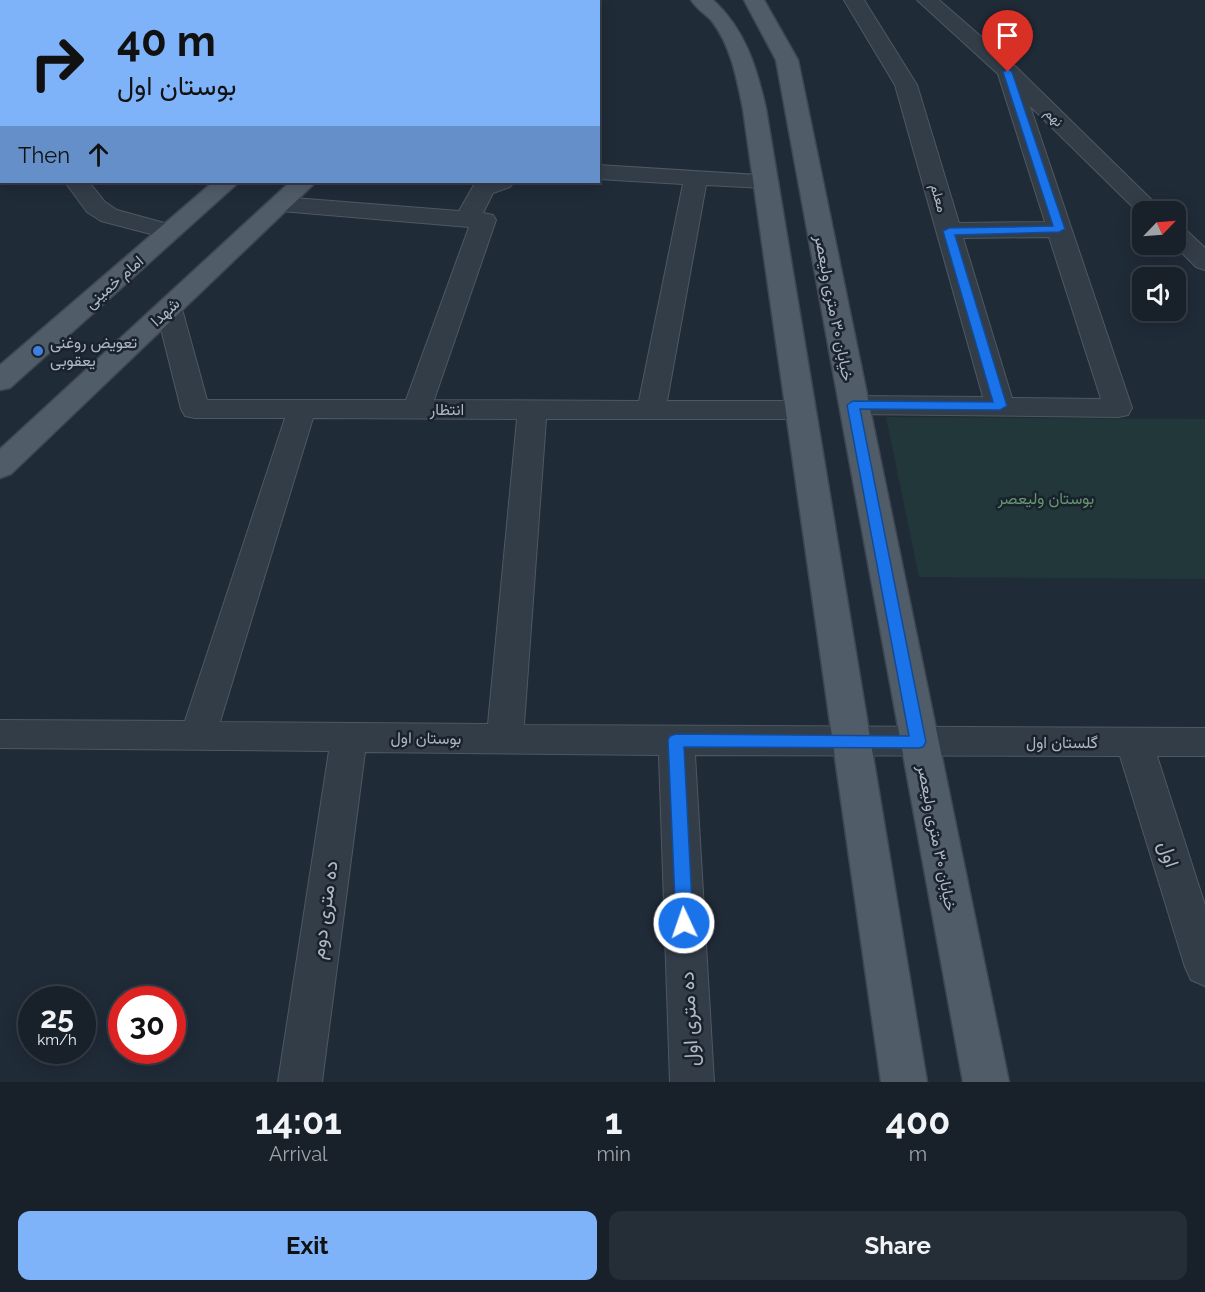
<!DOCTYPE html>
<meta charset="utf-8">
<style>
body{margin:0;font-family:Raleway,Vazirmatn,sans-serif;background:#252d36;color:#f1f3f6;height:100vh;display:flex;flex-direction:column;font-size:22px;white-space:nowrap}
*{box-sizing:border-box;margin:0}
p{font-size:20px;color:#9fa3a8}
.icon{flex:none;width:33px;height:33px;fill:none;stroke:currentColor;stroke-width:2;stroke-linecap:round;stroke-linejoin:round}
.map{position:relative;height:1082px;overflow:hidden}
.panel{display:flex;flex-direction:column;background:#18202a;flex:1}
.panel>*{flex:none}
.hud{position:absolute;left:0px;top:0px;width:600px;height:183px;box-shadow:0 3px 15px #0003,0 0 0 2px #363e47;background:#7eb3fa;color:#111;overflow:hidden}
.needle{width:39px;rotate:65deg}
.buttons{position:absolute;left:1132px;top:201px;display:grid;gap:12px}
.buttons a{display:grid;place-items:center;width:54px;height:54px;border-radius:12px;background:#18202a;box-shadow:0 3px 15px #0003,0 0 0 2px #363e47;font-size:30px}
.speed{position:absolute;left:18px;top:986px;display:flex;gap:12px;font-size:30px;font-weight:700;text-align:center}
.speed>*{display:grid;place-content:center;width:78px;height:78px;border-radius:50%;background:#18202a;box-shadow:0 3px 15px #0003,0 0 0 2px #363e47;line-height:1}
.speed small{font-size:15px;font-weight:400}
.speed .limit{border:9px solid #d22;background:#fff;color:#111}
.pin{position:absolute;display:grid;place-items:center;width:51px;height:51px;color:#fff;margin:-62px -26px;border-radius:50% 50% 50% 0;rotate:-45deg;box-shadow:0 0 6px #0007}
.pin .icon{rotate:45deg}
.me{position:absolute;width:66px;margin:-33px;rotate:357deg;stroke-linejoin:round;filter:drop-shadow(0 0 4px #0008)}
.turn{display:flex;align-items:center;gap:21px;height:126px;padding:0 18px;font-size:27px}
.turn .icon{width:78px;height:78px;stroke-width:2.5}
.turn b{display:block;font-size:42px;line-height:51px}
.then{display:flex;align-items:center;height:57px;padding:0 18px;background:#0003;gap:12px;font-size:22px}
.eta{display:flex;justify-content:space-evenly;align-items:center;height:102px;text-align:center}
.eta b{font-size:36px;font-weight:700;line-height:42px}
.button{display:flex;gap:12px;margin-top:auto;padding:12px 18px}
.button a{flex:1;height:69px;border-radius:12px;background:#7eb3fa;color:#111;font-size:24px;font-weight:700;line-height:69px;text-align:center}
.button a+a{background:#252d36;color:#f1f3f6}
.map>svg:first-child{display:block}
</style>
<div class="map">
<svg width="1205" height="1082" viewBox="0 0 1205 1082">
<rect width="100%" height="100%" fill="#202b38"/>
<path fill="#223739" d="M886,417l319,2v160l-286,-2z"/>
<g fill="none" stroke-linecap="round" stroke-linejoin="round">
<defs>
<path id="minor" d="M0,0h10l1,2h-9v7z
M170,0h20l1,2h-20z
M214,0h20l-21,2z
M844,0h20l53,85 42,138 86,-1 -47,-148 -81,-74h22l77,67 148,145h-21v5l-113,-111 102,302 -4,7 -10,2 -265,-3 -10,-3 -4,-6 4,-6 10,-3 130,1 -88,-312zM1049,237l52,162 -89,-1 -49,-160z
M0,63h2v12h-2z
M0,110h2v14h-2z
M598,165l176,11 4,5 -4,5 -8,2 -60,-3 -39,216h134l10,2 4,7 -4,7 -10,2h-255l-22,306 681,3v28h-48l48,149v81l-14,-6 -6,-13 -65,-211 -425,-1 19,327h-44l-11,-327 -294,-3 -43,330h-44l51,-331 -329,-3v-28l185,1 100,-303h-90l-10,-2 -4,-7 -25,-100 4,-6 9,-2 9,2 4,6 25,91h199l63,-173 -188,-16 -9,-2 -3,-5 3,-5 9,-2 178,14 16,-28 39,-1 -4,5 -17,6 -10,20 10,2 3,5 -62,180 205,1 44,-217 -85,-5zM313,418l204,1 -29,305 -268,-2z
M65,182h24l16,20 12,8 62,17 3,5 -3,5 -9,2 -69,-18 -14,-9z
M1176,227l9,2 20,19v22l-9,-3 -23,-23h3z"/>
<path id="major" d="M421,0h21l-22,2z
M484,0h20l-21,2z
M691,0h22c32,29 44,68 53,109l161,973h-46l-138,-973c-6,-30 -12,-64 -32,-89 -7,-7 -15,-12 -20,-20z
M744,0h20l34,60 211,1022h-46l-187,-1022z
M213,182h26l-229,206 -10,2v-25z
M290,182h26l-305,292 -11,4v-29z"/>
</defs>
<use href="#minor" stroke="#4e5863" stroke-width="2"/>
<use href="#major" stroke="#3d4652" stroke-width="3"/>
<use href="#minor" fill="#333d48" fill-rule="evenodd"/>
<use href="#major" fill="#515c69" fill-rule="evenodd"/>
</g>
<path fill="#1a73e8" stroke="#114b97" stroke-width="1.5" d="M1008,69l4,3 53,157 -6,3 -104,3 52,171 -7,4 -140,-1 66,333 -3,5 -5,1 -234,-1 9,176 -2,5 -7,2 -6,-2 -2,-5 -8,-183 2,-4 6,-2 233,2 -62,-331 6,-4 140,1 -50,-171 6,-3 104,-2 -50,-154z"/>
<circle fill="#3f7fe0" stroke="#19222d" stroke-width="2" cx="38" cy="351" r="6"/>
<g text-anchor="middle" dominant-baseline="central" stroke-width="5" stroke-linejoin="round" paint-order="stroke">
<g font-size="14" fill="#aeb8c5" stroke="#19222d">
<text transform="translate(1054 117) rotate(44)">نهم</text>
<text transform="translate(939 198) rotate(74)">معلم</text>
</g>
<g font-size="16" fill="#aeb8c5" stroke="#19222d">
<text transform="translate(114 282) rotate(-41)">امام خمینی</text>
<text transform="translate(834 308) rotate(79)">خیابان ۳۰ متری ولیعصر</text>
<text transform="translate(165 312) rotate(-43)">شهدا</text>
<text x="447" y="409">انتظار</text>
<text transform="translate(426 738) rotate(1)">بوستان اول</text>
<text x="1062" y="742">گلستان اول</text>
<text transform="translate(937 838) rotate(79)">خیابان ۳۰ متری ولیعصر</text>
</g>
<g font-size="16" fill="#aeb8c5" stroke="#19222d" text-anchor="start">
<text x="50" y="342">تعویض روغنی<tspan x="50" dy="18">یعقوبی</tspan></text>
</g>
<g font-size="16" fill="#65966e" stroke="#19222d">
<text x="1046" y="498">بوستان ولیعصر</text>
</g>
<g font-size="20" fill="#aeb8c5" stroke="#19222d">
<text transform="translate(1169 854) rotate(72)">اول</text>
<text transform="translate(324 910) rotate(-82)">ده متری دوم</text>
<text transform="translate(689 1019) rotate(-93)">ده متری اول</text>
</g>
</g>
</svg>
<div class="buttons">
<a><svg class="needle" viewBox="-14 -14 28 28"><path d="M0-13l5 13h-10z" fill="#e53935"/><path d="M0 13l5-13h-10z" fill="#9fa3a8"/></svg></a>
<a><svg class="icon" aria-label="sound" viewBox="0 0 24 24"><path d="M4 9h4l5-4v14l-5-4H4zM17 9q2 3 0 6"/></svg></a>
</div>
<div class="speed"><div>25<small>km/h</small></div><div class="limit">30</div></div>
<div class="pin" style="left:1008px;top:72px;background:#d93025"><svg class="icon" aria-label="arrive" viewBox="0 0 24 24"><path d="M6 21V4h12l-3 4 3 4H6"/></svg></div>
<svg class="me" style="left:684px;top:923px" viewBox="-20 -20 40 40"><circle r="17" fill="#1a73e8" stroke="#fff" stroke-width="3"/><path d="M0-11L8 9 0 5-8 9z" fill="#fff"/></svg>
<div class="hud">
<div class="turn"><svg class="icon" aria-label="right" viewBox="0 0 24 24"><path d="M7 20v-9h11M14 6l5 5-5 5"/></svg><div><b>40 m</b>بوستان اول</div></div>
<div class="then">Then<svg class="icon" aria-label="ahead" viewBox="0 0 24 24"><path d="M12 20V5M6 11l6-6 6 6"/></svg></div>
</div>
</div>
<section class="panel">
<div class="eta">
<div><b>14:01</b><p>Arrival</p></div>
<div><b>1</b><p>min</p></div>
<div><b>400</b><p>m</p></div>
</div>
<div class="button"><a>Exit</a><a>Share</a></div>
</section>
